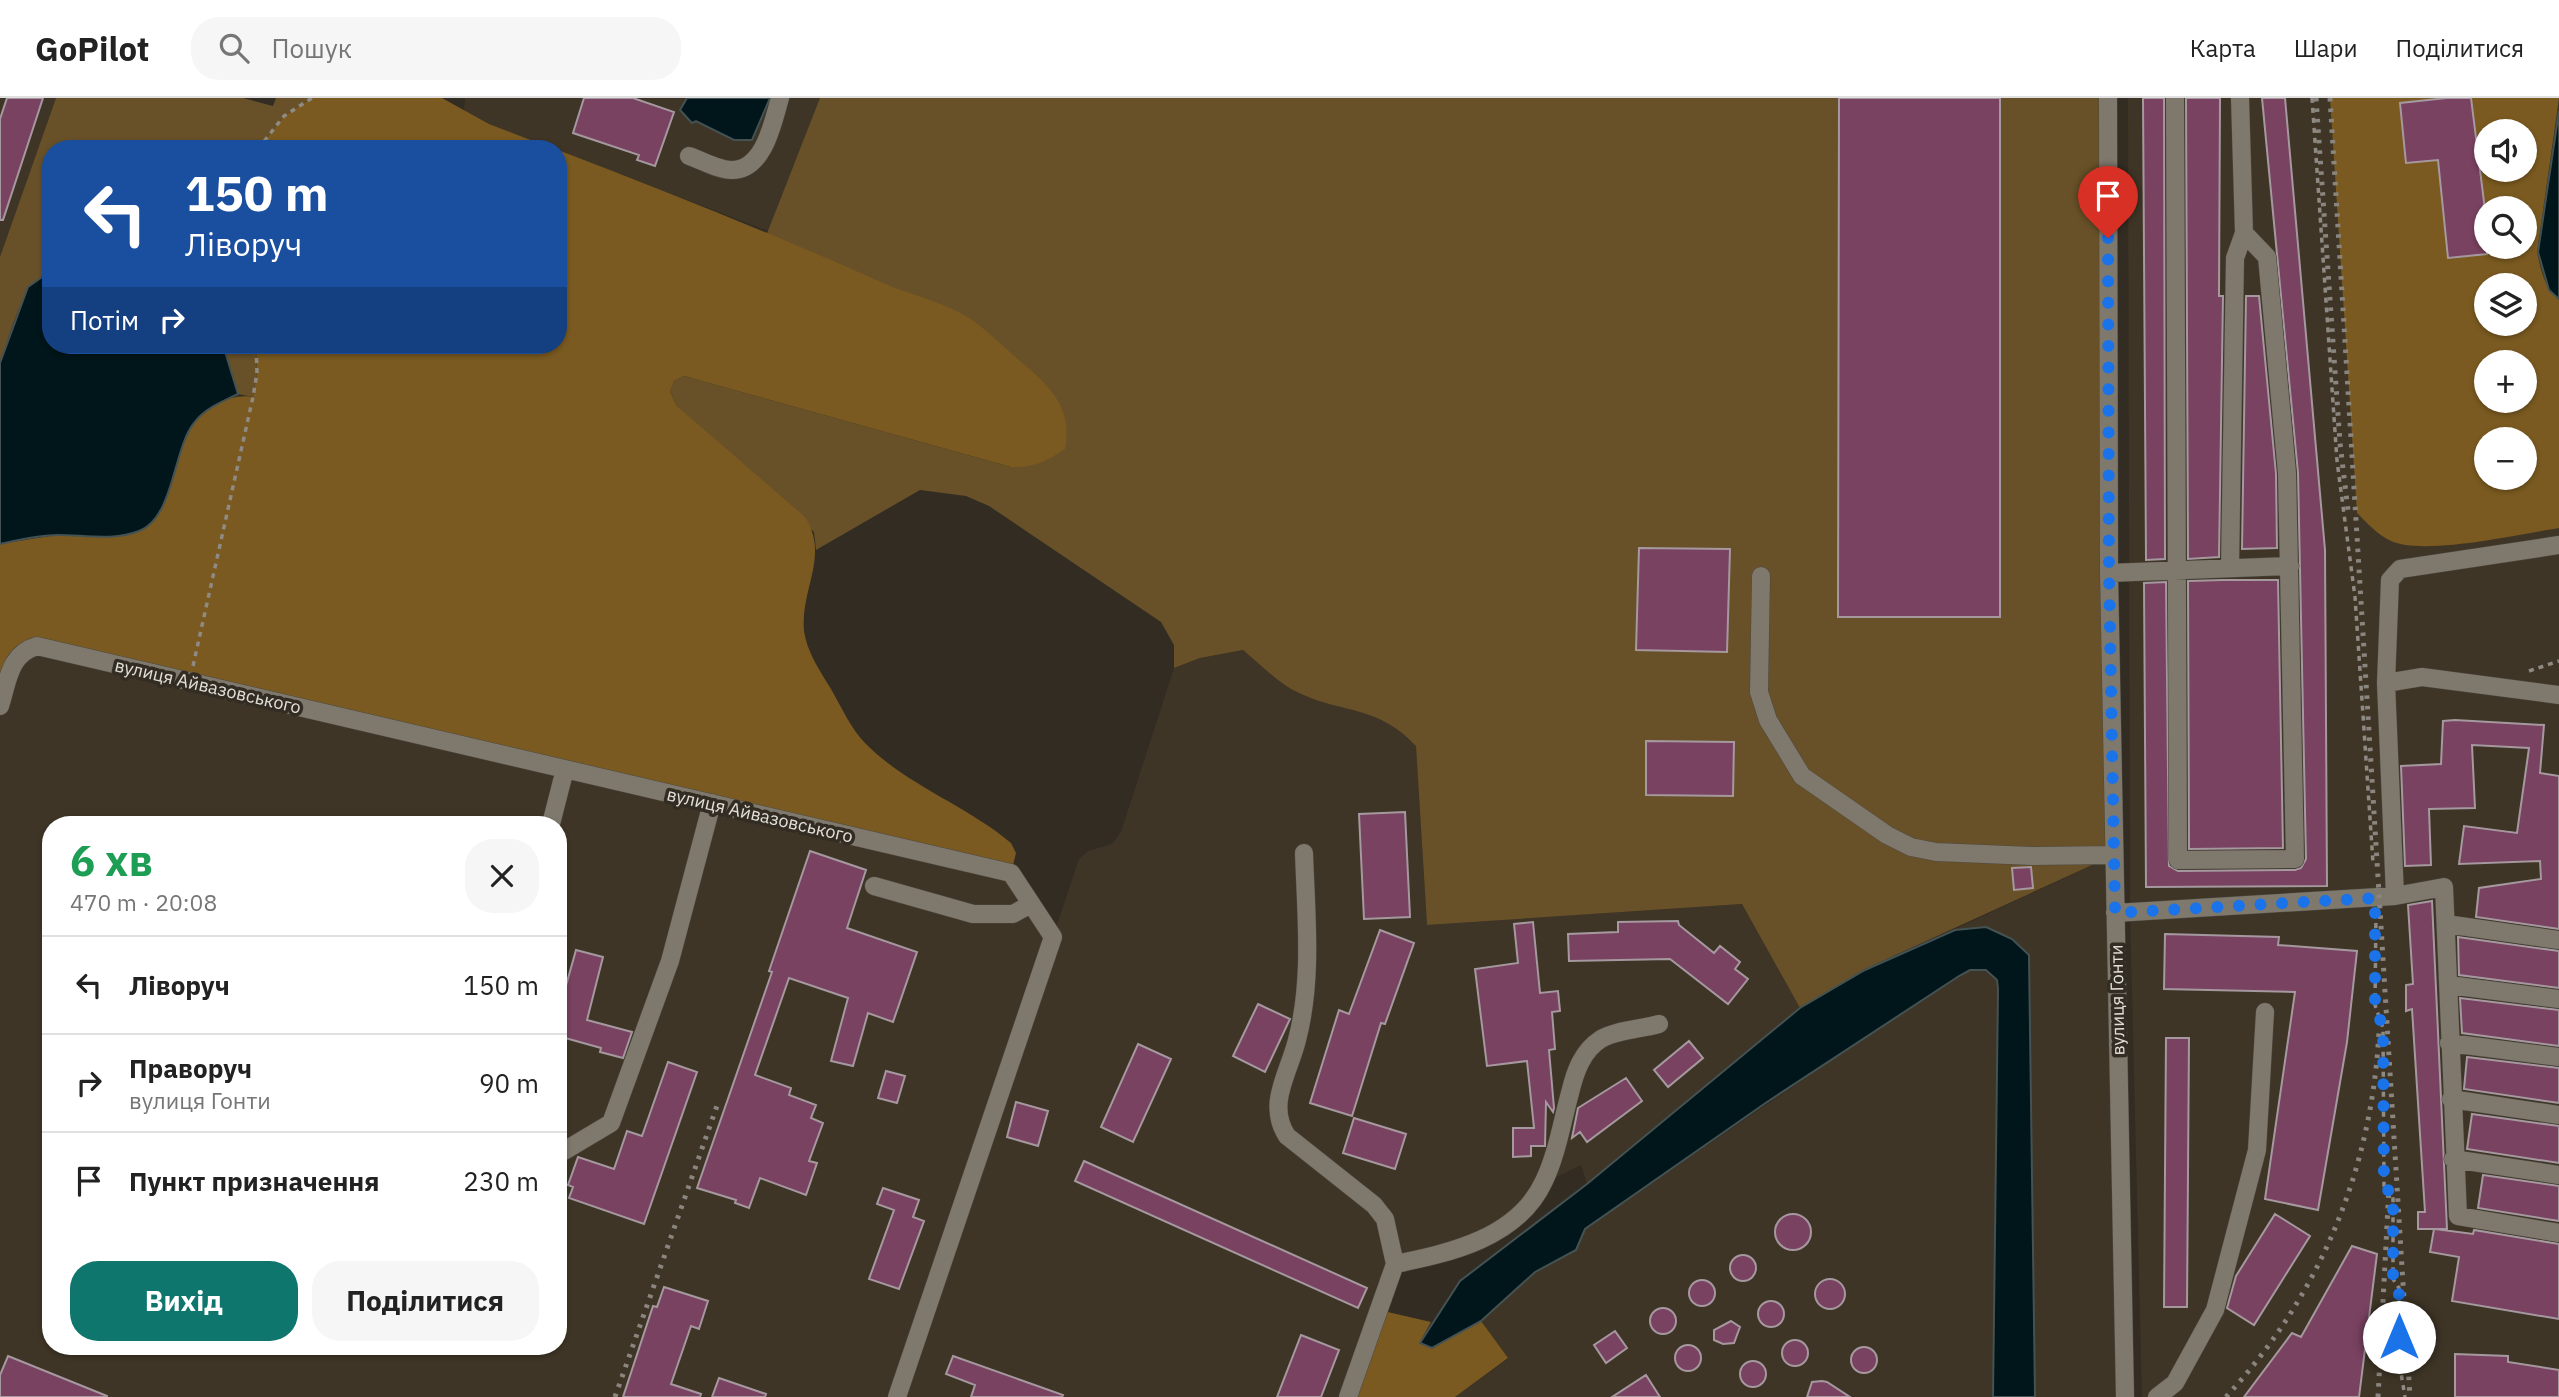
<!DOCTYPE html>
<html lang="uk">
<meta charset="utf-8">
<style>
body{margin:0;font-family:"IBM Plex Sans",sans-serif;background:#f6f6f6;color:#222;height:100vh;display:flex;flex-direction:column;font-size:26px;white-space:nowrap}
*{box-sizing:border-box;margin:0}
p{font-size:23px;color:#767676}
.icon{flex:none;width:38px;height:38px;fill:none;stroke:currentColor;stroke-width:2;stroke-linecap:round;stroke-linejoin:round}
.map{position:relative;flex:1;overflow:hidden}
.side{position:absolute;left:42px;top:718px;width:525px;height:539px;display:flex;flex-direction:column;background:#fff;border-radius:28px;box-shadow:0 2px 5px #0004}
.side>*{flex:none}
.top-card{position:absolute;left:42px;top:42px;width:525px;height:214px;border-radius:28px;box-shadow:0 2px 5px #0004;background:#1a4fa0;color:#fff;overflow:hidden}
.fabs{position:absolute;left:2474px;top:21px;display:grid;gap:14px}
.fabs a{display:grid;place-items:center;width:63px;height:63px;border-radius:50%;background:#fff;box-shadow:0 2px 5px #0004;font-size:35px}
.pin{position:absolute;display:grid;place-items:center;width:60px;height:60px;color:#fff;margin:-72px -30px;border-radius:50% 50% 50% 0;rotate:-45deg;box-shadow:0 0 7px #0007}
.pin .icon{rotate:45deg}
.me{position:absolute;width:77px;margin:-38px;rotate:0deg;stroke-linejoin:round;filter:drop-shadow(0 0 5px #0008)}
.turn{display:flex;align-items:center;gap:24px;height:147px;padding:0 28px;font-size:32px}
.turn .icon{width:91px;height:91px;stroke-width:2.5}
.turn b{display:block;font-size:49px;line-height:60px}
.then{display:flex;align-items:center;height:66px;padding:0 28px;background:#0003;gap:14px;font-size:26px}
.round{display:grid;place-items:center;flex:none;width:74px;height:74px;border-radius:28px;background:#f6f6f6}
.summary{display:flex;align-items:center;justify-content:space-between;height:119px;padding:0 28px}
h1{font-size:42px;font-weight:800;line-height:52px;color:#1e9e55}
.action{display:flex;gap:14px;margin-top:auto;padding:14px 28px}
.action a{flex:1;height:80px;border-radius:28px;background:#0f766e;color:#fff;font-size:28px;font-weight:800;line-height:80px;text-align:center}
.action a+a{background:#f6f6f6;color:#222}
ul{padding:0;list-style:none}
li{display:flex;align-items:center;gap:21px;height:98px;padding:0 28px;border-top:2px solid #e0e0e0}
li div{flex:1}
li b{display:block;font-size:26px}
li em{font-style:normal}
header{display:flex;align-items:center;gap:42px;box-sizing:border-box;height:98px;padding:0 35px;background:#fff;border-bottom:2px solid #e0e0e0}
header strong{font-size:33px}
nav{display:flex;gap:38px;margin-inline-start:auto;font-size:24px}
.search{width:490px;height:63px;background:#f6f6f6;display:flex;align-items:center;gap:18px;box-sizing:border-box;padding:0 24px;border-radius:28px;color:#767676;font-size:26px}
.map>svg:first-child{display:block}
</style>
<header>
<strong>GoPilot</strong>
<div class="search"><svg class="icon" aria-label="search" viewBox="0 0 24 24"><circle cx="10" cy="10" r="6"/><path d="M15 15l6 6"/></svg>Пошук</div>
<nav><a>Карта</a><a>Шари</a><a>Поділитися</a></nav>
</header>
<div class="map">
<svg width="2559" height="1299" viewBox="0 0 2559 1299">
<rect width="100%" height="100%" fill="#322c23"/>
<path fill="#3e3526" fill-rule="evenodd" d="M0,0h56l-56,159z
M465,0h434l-105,66 -26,67 -279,-107 -25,-13z
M2128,0h431v1299h-417l-12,-486zM2487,33h38v39h-38zM2487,110h38v39h-38zM2487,187h38v39h-38zM2487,264h38v39h-38zM2487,341h38v39h-38z
M22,552l989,223 42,63 26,-77 9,-8 24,-7 9,-12 53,-164 26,-10 43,-8 55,43 75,22 26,13 17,18 11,179 315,-21 58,104 -213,176 -6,-19 -37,18 -47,49 -102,32 -47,133h-1348v-691zM51,726h507v522h-507z
M2114,757l11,542h-670l53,-38 -27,-38 54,-49 40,-22 10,-21 298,-204 76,-49 11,-6h15l-30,-41z"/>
<path fill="#685128" d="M56,0h187l30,8 3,-8h36l-28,18 -26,33h-207v126c-28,1 -42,65 -51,88v-106z
M820,0h1288l6,757 -249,114 -65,39 -58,-104 -315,21 -11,-179c-38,-41 -72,-32 -117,-53 -20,-9 -39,-29 -56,-43l-43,8 -26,10v-23l-13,-23 -172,-116 -23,-10 -46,-6 -104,60 -2,-18 -137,-126 -7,-14 4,-11 10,-5 327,91 -278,-147z
M223,247h33l1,28 -4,24 -15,-3z"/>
<path fill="#7a5a20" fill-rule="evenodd" d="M312,0h130l47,26 65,25h-296l26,-33z
M2330,0h229l-22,154c4,19 7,35 22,48v228c-38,6 -136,28 -168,13 -13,-6 -24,-18 -34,-28zM2487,33h38v39h-38zM2487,110h38v39h-38zM2487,187h38v39h-38zM2487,264h38v39h-38zM2487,341h38v39h-38z
M558,52c110,42 218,85 325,133 30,13 66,20 92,39 13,10 25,21 37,32 31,27 62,48 53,95 -18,12 -31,19 -54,18l-327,-91 -10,5 -4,11 7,14 128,111c25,39 -5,72 -1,114 3,21 16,40 27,58 10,17 20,40 34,54 41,42 101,62 146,100l5,10 -5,20 -989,-223 -22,56v-162l56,-9 43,2 64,-34c10,-24 16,-55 29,-77 11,-20 41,-33 61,-29l4,-24 -1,-28h302z
M1379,1212l52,12 -11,20 12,6 49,-27 27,37 -53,39h-107z"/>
<path fill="#00161a" stroke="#445253" stroke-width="2" d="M687,0h83l-18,42h-18l-38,-19 -4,2 -12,-13z
M2559,13v188l-10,-9 -11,-38z
M45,177h6v70h172l15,49c-15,7 -34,15 -44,29 -21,26 -20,95 -55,108 -25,10 -55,4 -81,4 -19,0 -39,5 -58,9v-181l28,-76z
M1986,829l26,12 17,16 6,442h-42l5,-408 -1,-9 -11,-10h-16l-11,6 -192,126 -182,127 -9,21 -41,22 -54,49 -49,27 -12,-5 40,-62 127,-97 213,-176 65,-38 90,-40z"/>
<path fill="#784260" stroke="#a5989f" stroke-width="2" d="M7,0h36l-40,122h-3v-101z
M584,0h49l41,14 -19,54 -18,-6 2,-5 -66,-22z
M1839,0h161v519h-162z
M2143,0h21l1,461 -19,1z
M2186,0h34l-1,198h4l-4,261 -31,2z
M2262,0h23l40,452 2,336 -181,1 -2,-304 22,-1 3,284 9,5 117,-1 6,-2 5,-9 -8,-386z
M2447,0h24l16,128v28l-39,4 -10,-98 -32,3 -6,-60z
M2246,198h13l17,178 1,74 -35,1z
M1639,450l91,1 -3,103 -91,-2z
M2223,482h55l5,268 -94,1 -1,-268z
M2455,622l89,5 -4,48 19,3v153l-83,-12 3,-29 62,-9 -1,-18 -81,3 5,-38 53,7 12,-85 -57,-3 3,63 -46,1 2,56 -26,1 -4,-100 40,-2 2,-43z
M1646,643l88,1 -1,54 -87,-1z
M1405,714l5,105 -46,2 -5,-105z
M810,753l56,19 -19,58 70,24 -24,70 -25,-9 -15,53 -22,-5 17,-63 -59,-20 -34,97 36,13 -2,7 27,10 -5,13 12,5 -14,38 8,2 -11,32 -46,-17 -11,30 -14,-5 1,-3 -39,-12 75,-216 -3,-1z
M2031,769l2,21 -19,2 -2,-22z
M2432,803l15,328h-12l38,5 1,-4 85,14v75l-107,-18 7,-44 -29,-5 4,-23h-16v-17h7l-13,-203 -6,2v-26l7,-1 -5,-79z
M1678,823l1,4 35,28 6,-7 20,16 -5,7 13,10 -20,25 -58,-45 -101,2 -1,-27 50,-2v-10z
M1533,824l7,71 18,-2 2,20 -8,1 3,37 -6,1 5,58 -1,4 -7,-10 -1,44h-14v10l-18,1v-29h21l-7,-67 -40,5 -12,-97 43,-6 -4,-39z
M1380,832l34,13 -29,81 -4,-1 -29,93 -42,-13 29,-93 10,4z
M2165,836l114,3 -1,8 79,6 -10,91 -29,168 -53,-11 30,-207 -131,-3z
M2458,839l101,14v37l-100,-13z
M576,852l27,7 -16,63 45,12 -9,26 -23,-6 1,-4 -43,-12v-22z
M2460,900l99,12v36l-97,-13z
M1258,906l32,15 -25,53 -32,-16z
M2166,940h23l-2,269h-23z
M1689,943l14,17 -35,29 -14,-17z
M1138,946l33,15 -38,83 -32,-15z
M2467,959l92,11v35l-95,-14z
M668,964l29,10 -53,152 -75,-26 4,-11 -5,-2 10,-28 36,12 13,-38 15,5z
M886,973l19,5 -8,27 -19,-5z
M1626,980l16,23 -55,41 -7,-10 -8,6 6,-30z
M1016,1004l32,9 -10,35 -31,-9z
M2472,1016l87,12v37l-92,-14z
M1354,1020l52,16 -11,35 -52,-16z
M1084,1063l283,127 -9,20 -283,-127z
M2483,1077l76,11v35l-81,-13z
M883,1090l36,12 -6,17 11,4 -25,68 -30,-10 25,-69 -17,-6z
M1775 1134a18 18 0 1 1 36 0a18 18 0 1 1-36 0Z
M2275,1116l35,22 -56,89 -27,-17 9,-32z
M2352,1148l25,8 -18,143h-115l48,-64 9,4z
M1730 1170a13 13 0 1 1 26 0a13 13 0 1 1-26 0Z
M1815 1196a15 15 0 1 1 30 0a15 15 0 1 1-30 0Z
M1689 1195a13 13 0 1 1 26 0a13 13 0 1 1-26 0Z
M664,1189l44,14 -9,28 -8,-3 -20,58 30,10 -1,3h-77l30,-91 4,1z
M1758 1216a13 13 0 1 1 26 0a13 13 0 1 1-26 0Z
M1650 1223a13 13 0 1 1 26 0a13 13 0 1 1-26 0Z
M1731,1223l9,6 -6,16 -11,1 -9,-4v-10z
M1615,1233l12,17 -21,15 -12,-18z
M1301,1237l38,15 -18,47h-44z
M1782 1255a13 13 0 1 1 26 0a13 13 0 1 1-26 0Z
M1675 1260a13 13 0 1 1 26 0a13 13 0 1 1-26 0Z
M1851 1262a13 13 0 1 1 26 0a13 13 0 1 1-26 0Z
M2455,1256l53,2v6l51,8v27h-104z
M8,1258l99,40v1h-107v-22z
M953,1258l110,39 -1,2h-91l4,-12 -29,-11z
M1740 1276a13 13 0 1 1 26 0a13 13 0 1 1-26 0Z
M1646,1277l14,22h-48z
M719,1280l47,16 -1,3h-53z
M1822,1283l5,1 23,15h-43l5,-15z"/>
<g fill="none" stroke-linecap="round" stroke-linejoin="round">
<defs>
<path id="minor" d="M2108,0l1,475 16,824
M2175,0l3,762 117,-1 -8,-386 -20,-216 -23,-24
M689,58c12,4 29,14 42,14 33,1 42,-48 49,-72
M2230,469l5,-309 9,-25 -4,-135
M2109,475l181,-7
M1761,478l-2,116 9,28 34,56 85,59 24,12 25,5 96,4 82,-1
M2386,585l4,-103 10,-11 159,-24
M0,608c8,-25 9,-52 37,-60l974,227 42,64 -156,460
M551,726l14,-55
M1304,755c2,62 9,126 -7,187 -8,33 -31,64 -10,96l87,69 11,14 10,45 -47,133
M874,788l99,28h40l18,-10
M2395,798l-9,-213 36,-6 137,18
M2115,815l280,-17 49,-9 14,329 101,17
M2446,826l113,16
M2449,887l110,14
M2449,945l110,14
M2451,1001l108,16
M564,1053l47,-28 59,-162 42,-158
M2453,1061l106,16
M1395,1166c55,-11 123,-26 149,-83 13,-27 18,-59 26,-88 5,-21 12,-42 31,-54 15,-9 41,-10 58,-15
M2157,1299l18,-14 40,-73 42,-160 8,-138"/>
</defs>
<use href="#minor" stroke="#4d4941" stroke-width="19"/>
<path stroke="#8f8a83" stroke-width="3.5" stroke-dasharray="5 5" stroke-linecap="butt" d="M2312,0l25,363 18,136 18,266
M258,51l26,-33 28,-18
M193,568l60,-269 4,-24 -1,-28
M2529,573l30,-10
M2376,815l-1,92 8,23 1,159 9,7v85l6,9v73l6,36"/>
<use href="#minor" stroke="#7e786d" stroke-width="18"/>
<path stroke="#8a857e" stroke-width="5" stroke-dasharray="3.5 7" stroke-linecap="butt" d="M2316,0l24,345 8,67
M2330,0l80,1299
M615,1299l104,-297
M2226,1299c94,-102 146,-227 153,-366
M2378,1299l11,-210"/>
</g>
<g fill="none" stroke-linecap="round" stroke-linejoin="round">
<path stroke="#1a73e8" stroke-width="12" stroke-dasharray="0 21.6" d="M2108,140l1,335 6,340 260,-15v107l8,23 1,159 9,7v85l6,9v49"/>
</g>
<g text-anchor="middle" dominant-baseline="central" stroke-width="7" stroke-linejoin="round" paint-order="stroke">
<g font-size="18" fill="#e2dfd9" stroke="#322c23">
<text transform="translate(208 588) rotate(13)">вулиця Айвазовського</text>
<text transform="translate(760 717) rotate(13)">вулиця Айвазовського</text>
<text transform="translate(2117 902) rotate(-91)">вулиця Гонти</text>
</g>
</g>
</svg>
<div class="fabs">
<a><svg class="icon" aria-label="sound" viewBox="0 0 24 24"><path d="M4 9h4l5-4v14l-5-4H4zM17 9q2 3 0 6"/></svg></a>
<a><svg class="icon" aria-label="search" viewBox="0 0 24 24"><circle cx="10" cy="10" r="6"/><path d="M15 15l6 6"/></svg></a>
<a><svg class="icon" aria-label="layers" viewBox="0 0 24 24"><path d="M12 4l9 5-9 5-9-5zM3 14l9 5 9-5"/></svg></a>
<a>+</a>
<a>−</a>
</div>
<div class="pin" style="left:2108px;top:140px;background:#d93025"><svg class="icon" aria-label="arrive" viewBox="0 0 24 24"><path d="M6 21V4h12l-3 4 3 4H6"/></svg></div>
<svg class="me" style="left:2399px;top:1239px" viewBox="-20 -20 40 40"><circle r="19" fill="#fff"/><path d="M0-13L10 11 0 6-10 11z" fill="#1a73e8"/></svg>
<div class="top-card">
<div class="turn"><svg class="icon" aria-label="left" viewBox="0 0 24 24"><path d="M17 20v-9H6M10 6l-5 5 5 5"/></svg><div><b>150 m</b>Ліворуч</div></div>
<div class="then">Потім<svg class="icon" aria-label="right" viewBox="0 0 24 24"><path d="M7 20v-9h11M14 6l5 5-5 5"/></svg></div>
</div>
<section class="side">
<div class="summary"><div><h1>6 хв</h1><p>470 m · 20:08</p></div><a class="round"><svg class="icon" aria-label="close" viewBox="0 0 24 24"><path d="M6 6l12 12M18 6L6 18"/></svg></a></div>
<ul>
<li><svg class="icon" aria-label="left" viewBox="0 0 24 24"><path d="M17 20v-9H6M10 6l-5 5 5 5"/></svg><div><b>Ліворуч</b></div><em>150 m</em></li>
<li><svg class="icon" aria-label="right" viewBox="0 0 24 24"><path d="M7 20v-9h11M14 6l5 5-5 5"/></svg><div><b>Праворуч</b><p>вулиця Гонти</p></div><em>90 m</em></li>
<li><svg class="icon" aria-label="arrive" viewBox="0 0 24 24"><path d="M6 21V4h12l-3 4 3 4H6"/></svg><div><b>Пункт призначення</b></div><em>230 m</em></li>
</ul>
<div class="action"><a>Вихід</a><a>Поділитися</a></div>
</section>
</div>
